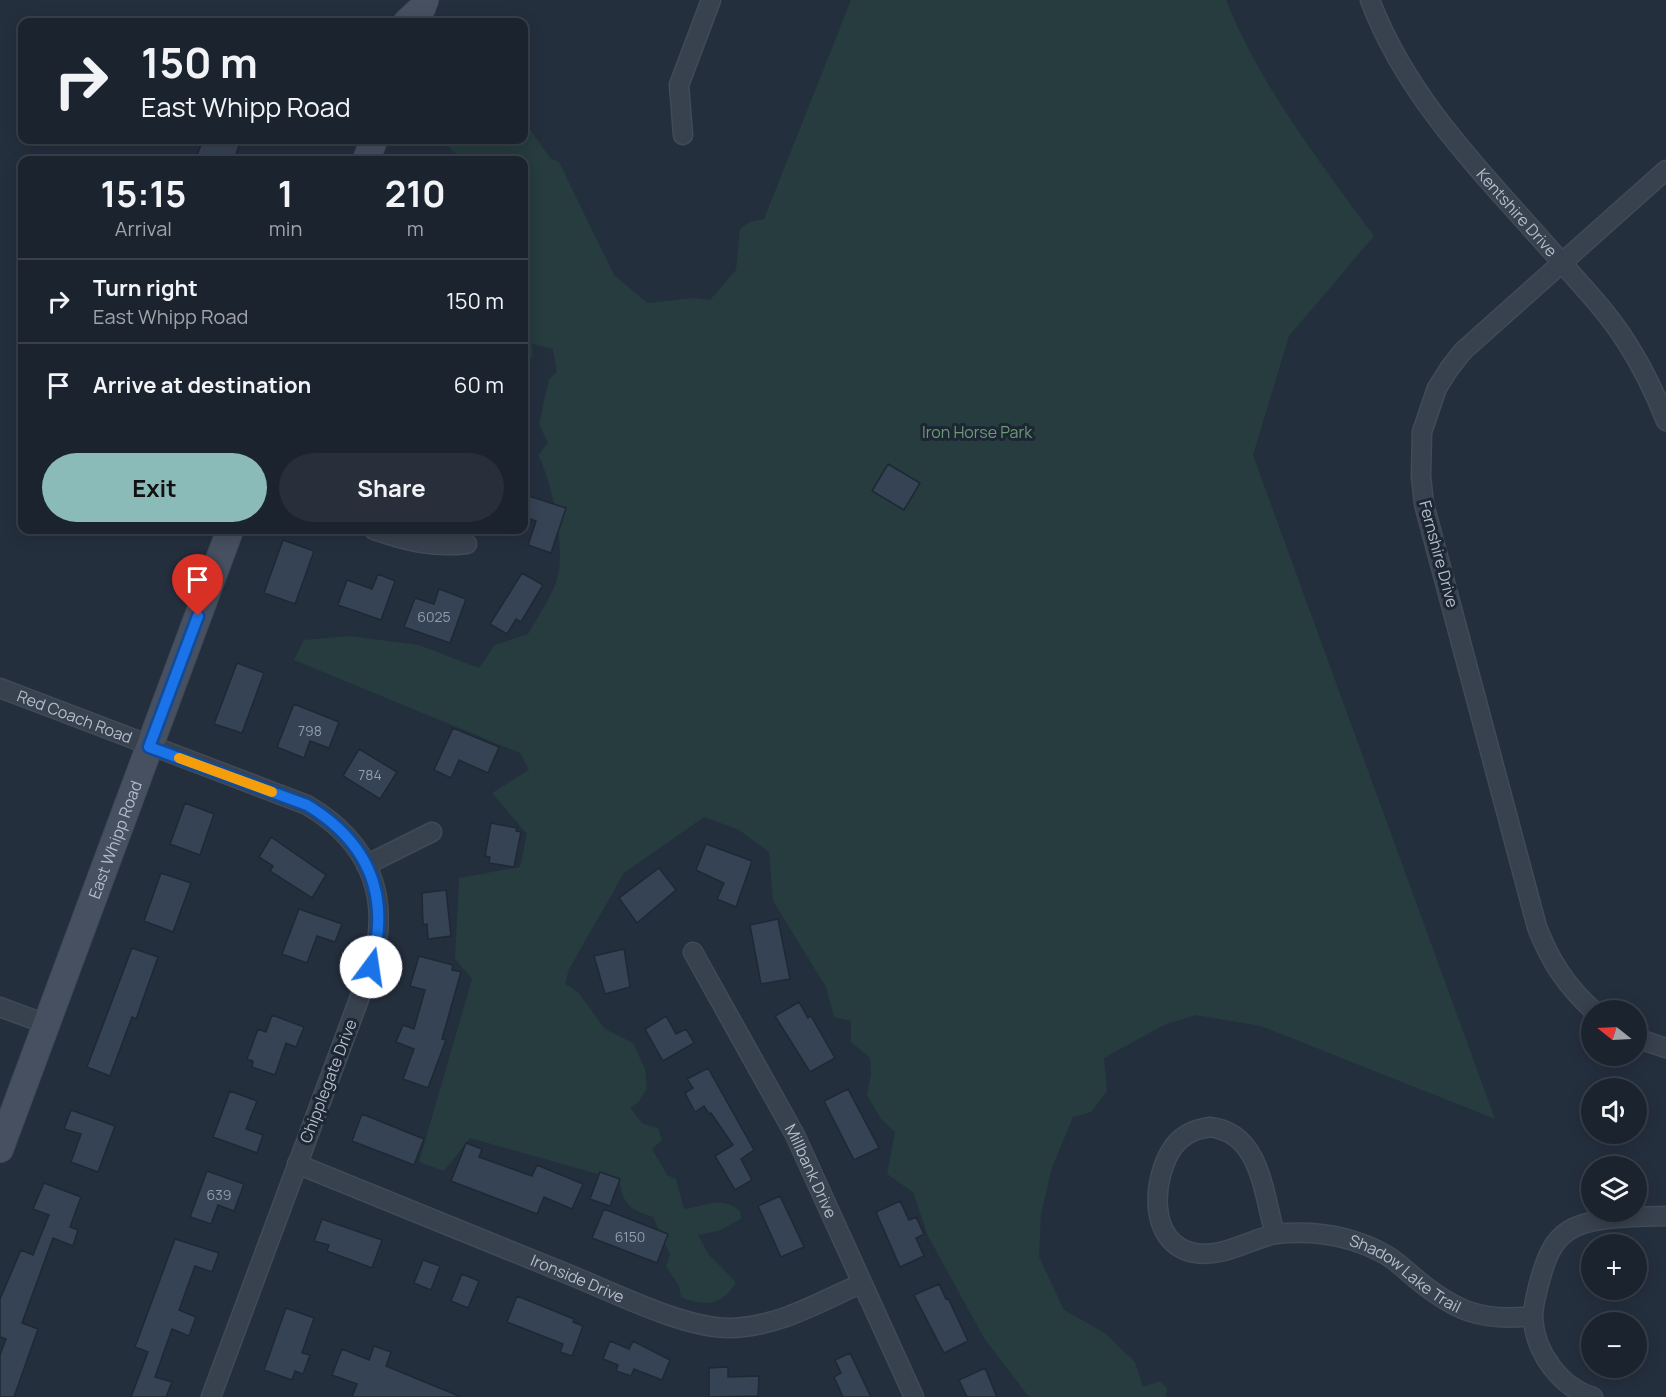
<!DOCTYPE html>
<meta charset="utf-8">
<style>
body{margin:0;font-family:Manrope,sans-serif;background:#282f3a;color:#f1f3f6;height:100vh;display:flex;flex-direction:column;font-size:22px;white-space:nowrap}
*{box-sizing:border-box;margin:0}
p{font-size:20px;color:#a0a4aa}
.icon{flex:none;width:33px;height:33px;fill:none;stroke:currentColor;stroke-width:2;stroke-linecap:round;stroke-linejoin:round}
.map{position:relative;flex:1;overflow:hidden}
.panel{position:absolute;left:18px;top:156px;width:510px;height:378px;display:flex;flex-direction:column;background:#1b232e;border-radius:12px;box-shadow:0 3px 15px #0003,0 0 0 2px #39404a}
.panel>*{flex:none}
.hud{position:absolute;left:18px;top:18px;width:510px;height:126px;border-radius:12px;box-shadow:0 3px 15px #0003,0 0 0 2px #39404a;background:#1b232e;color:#f1f3f6;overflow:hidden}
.needle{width:39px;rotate:288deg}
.fabs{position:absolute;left:1581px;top:1000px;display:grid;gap:12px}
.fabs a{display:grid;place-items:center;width:66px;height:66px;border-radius:50%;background:#1b232e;box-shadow:0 3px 15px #0003,0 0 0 2px #39404a;font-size:30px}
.pin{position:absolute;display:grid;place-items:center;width:51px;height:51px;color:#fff;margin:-62px -26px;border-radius:50% 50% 50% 0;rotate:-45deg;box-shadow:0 0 6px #0007}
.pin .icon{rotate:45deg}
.me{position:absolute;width:66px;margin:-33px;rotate:14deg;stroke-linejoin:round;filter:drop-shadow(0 0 4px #0008)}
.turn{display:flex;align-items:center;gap:21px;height:126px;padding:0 24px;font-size:27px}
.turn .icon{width:78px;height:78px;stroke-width:2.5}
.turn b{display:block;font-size:42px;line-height:51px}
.eta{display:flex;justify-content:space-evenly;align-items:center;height:102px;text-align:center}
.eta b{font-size:36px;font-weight:700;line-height:42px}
.action{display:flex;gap:12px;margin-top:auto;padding:12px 24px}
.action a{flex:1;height:69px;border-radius:36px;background:#8bbbb9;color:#111;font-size:24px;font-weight:700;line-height:69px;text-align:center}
.action a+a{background:#282f3a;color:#f1f3f6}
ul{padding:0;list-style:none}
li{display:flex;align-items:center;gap:18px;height:84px;padding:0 24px;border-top:2px solid #39404a}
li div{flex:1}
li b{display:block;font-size:22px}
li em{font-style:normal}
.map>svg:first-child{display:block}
</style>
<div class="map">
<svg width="1666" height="1397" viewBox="0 0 1666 1397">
<rect width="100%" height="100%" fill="#242f3e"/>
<path fill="#263c3f" d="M851,0h375c35,87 93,161 148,236l-85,100 -36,119 242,664 -234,-93 -65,-11 -32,10 -60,33 3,33 -16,21 -18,5 -21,51 -11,45 -2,44 25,53 41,23 30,29 8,25 17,-6 7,7 -1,9h-137l-45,-59 -56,-102 -15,-44 -26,-18 8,-42 -13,-12 -15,-25 4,-21 -1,-16 -19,-16v-21l-17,-4 -8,-30 -53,-86 -4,-49 -30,-22 -35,-13 -80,56 -55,96 -4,15 13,8 27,37 28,14 12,26 2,19 -9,15 -8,5 13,16 15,4 4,12 -10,9 15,26 9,4 8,30c24,-3 35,-14 56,2l1,8 -23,12 -20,4 11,20 27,27c-13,24 -32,25 -55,15l-2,-11 -13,-20 4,-11 -17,-38c-24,-8 -29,-11 -34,-37l-149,-42 -26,33 -25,-9 53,-183 -17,-20 4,-81 61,-11 7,-33 -35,-41 37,-23 -9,-17 -226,-93 10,-20 45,-4 70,9 60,23 16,-23 33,-11c9,-16 20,-32 27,-49 13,-30 -2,-102 -17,-130l10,-12 -9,-19 10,-45 8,-7 -4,-23 -21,-5 1,12 -9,8v-204h-62l-20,-20h82v-19l26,37 9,4 55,113 33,28 46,-5 17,2 26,-30 4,-41 10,-7 14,-3z"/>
<path fill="#364354" stroke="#1f2835" stroke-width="1.5" d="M203,140h38l-7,20h-39z
M888,464l32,19 -16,27 -32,-19z
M526,495l40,13 -15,45 -23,-8 8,-24 -12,-4z
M283,540l31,11 -19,53 -31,-11z
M522,573l21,12 -22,37 -5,-3 -9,15 -17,-10z
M378,574l17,7 -14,39 -43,-15 9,-25 25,9z
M439,589l27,10 -16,44 -46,-16 11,-29 19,6z
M237,663l27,10 -22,60 -28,-9z
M294,704l45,18 -10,26 -19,-7 -6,17 -27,-11z
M453,728l46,19 -11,26 -29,-13 -8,18 -17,-8z
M359,749l38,23 -17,27 -37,-23z
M185,803l29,11 -14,41 -30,-11z
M491,823l26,5 -1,3 5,1 -7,35 -25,-4 1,-6 -5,-1z
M271,837l55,38 -14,23 -42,-27 3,-5 -14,-9z
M706,844l46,17 -16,46 -19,-8 7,-16 -28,-13z
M659,868l17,22 -39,33 -18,-25z
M161,873l30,10 -18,49 -29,-11z
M446,890l5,46 -23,3 -1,-15 -4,1 -1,-32z
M299,909l43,15 -7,18 -18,-6 -10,27 -25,-9z
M778,919l12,60 -29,5 -11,-59z
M132,948l26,9 -22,62 -4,-2 -22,59 -23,-9z
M624,949l6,38 -25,7 -11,-38z
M419,956l34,9 -1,5 9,2 -19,67 4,1 -18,48 -25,-9 11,-30 -18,-7 7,-17 11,4 11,-39 -15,-4z
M799,1002l9,16 3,-2 24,42 -25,14 -35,-56z
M272,1015l32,12 -8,20 -10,-4 -11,32 -23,-8 1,-6 -6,-2 11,-30 8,3z
M666,1016l10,18 10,-5 8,14 -31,18 -18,-32z
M708,1068l46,82 -13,9 11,21 -17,10 -20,-34 18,-11 -22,-32 -2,1 -5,-8 -9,6 -10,-19 8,-5 -6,-9z
M848,1089l31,59 -25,12 -30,-59z
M230,1091l27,10 -11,28 17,6 -6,18 -44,-16z
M71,1110l44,16 -17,46 -27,-10 10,-28 -17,-5z
M362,1114l62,25 -10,26 -62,-24z
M466,1143l16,6 -3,8 53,19 5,-11 46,19 -11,25 -28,-12 -7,17 -86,-33z
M207,1171l37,13 -10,27 -16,-6 -7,19 -21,-7z
M600,1172l20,7 -10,27 -20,-7z
M44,1183l37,14 -11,30 8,3 -5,16 -20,-8 -31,85 16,6 -24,68h-14v-42l6,-16 -6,-2v-38l21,-49 12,5 16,-40 -16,-6z
M780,1196l24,51 -23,10 -23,-51z
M900,1201l9,19 7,-3 8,17 -8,4 8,18 -24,11 -24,-55z
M604,1209l64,25 -11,29 -65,-25z
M322,1219l60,21 -10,28 -45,-17 2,-6 -15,-4z
M175,1239l44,14 -7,19 -17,-6 -16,44 17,7 -7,19 -17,-7 -17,48 17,5 -6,15h-35l17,-45 -13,-5z
M423,1260l17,6 -9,24 -17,-7z
M462,1274l17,7 -11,27 -17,-7z
M939,1284l7,15 2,-1 20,43 -24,12 -30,-58z
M517,1296l57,23 -1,3 10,4 -11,30 -12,-4 3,-8 -56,-22z
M286,1308l28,10 -12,35 8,2 -7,19 -8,-3 -3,9 -28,-10z
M610,1341l19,8 4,-8 37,19 -8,20 -28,-11 -3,7 -15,-5 2,-6 -15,-6z
M374,1346l17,6 -5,14 75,31h-109l5,-13 -25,-9 10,-26 27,11z
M850,1353l21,44h-28l-9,-20 7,-4 -6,-13z
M728,1367v10l31,-1 -1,20 -49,1v-29z
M985,1368l12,29h-30l-8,-17z"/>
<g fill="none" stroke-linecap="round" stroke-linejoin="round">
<defs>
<g id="street">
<path id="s1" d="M1370,0c39,104 121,181 192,263 22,25 45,49 63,77 17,26 30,53 41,81"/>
<path d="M683,135l-4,-50 32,-85"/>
<path d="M374,530c32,11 59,18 93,14"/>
<path id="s2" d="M0,688l307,117c63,37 85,93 64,162l-160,430"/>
<path d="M366,865l66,-33"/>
<path id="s3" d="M693,952l102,183 119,262"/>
<path d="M0,1007l46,17"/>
<path d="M1594,1011c-27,-24 -44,-50 -57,-84l-113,-423 -3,-28 1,-44 15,-44 12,-19 14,-18 203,-181"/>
<path d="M1636,1038l30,10"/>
<path d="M1210,1127c51,6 53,66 65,107 -26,6 -53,24 -80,19 -49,-9 -43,-77 -21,-107 9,-12 22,-17 36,-19z"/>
<path id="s4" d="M297,1164c93,38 186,75 278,113 44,18 109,51 155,51 48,-1 90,-26 132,-45"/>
<path id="s5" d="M1275,1234c39,-4 76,1 111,21 11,6 19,15 29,23 40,33 66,44 118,38"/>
<path d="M1593,1397c-33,-10 -58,-45 -60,-79 0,-15 5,-31 9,-45 5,-16 11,-32 26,-42 21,-15 72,-14 98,-15"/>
</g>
<g id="secondary">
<path d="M407,22l15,-14 3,-8"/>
<path d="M366,160l8,-20"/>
<path id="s6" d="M0,1149l230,-619"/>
</g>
</defs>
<use href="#street" stroke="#414a57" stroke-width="21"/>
<use href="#secondary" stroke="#414a57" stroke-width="28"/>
<use href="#street" stroke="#38414e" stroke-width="18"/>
<use href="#secondary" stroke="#465061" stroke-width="26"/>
</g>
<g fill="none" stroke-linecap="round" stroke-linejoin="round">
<defs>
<path id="route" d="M198,616l-49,131 158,58c63,38 84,92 64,162"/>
</defs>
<use href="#route" stroke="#114b97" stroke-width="15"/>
<use href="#route" stroke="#1a73e8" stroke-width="10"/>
<path stroke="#f59e0b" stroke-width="10" d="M179,758l93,34"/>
</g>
<g text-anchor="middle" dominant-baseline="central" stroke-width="6" stroke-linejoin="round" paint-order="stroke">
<g font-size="14" fill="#929caa">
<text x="434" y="616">6025</text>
<text x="310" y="730">798</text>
<text x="370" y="774">784</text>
<text x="219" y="1194">639</text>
<text x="630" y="1236">6150</text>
</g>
<g font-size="16" fill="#b4bcc9" stroke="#1d2633">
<text stroke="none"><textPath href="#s1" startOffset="260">Kentshire Drive</textPath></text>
<text transform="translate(1439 554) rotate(75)">Fernshire Drive</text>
<text stroke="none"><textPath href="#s2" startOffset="80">Red Coach Road</textPath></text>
<text stroke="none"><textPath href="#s6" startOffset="330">East Whipp Road</textPath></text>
<text transform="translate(328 1081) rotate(-69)">Chipplegate Drive</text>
<text stroke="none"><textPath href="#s3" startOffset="249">Millbank Drive</textPath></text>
<text stroke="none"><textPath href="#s5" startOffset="141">Shadow Lake Trail</textPath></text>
<text stroke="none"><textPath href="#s4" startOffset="303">Ironside Drive</textPath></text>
</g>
<g font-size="16" fill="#6b9a76" stroke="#1d2633">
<text x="977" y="432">Iron Horse Park</text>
</g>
</g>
</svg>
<div class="fabs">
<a><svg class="needle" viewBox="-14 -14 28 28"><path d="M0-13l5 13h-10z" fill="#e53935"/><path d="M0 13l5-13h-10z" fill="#a0a4aa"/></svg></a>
<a><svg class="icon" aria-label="sound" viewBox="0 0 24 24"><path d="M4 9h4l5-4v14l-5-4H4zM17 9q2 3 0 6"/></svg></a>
<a><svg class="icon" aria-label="layers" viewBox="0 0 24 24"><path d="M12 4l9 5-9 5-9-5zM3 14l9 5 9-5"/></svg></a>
<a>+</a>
<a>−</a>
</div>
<div class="pin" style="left:198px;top:616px;background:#d93025"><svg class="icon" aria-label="arrive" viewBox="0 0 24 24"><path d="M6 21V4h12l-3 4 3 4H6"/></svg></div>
<svg class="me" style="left:371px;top:967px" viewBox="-20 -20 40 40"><circle r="19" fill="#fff"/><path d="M0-13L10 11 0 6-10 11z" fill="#1a73e8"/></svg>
<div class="hud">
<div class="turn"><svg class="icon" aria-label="right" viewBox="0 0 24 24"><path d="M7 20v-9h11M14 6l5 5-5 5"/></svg><div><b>150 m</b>East Whipp Road</div></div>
</div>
<section class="panel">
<div class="eta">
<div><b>15:15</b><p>Arrival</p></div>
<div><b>1</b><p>min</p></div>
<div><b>210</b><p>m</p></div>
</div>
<ul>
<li><svg class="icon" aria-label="right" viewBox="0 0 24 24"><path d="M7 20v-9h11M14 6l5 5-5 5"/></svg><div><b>Turn right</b><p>East Whipp Road</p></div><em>150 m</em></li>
<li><svg class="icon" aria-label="arrive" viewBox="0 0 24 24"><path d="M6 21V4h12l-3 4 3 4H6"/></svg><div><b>Arrive at destination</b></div><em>60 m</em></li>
</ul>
<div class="action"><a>Exit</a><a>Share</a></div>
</section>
</div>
